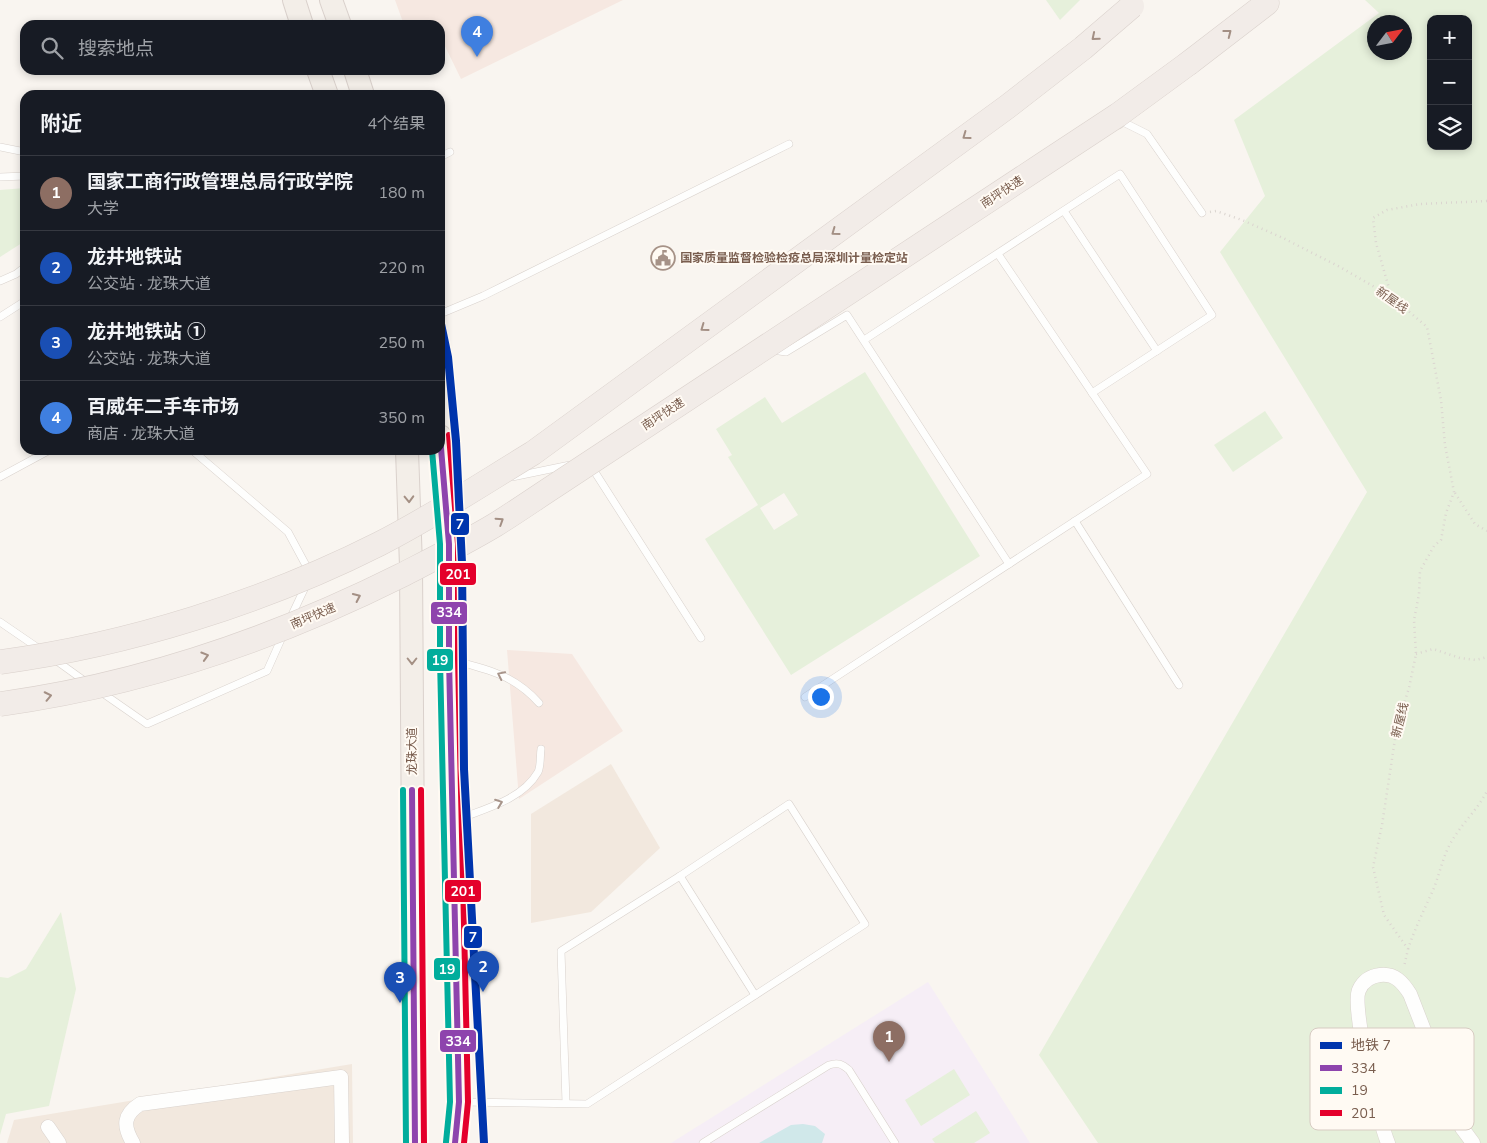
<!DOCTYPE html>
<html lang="zh">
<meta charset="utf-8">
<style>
body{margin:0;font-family:"Nunito Sans","Noto Sans SC",sans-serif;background:#242831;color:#f1f3f6}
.controls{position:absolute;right:15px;top:15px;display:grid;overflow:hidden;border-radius:10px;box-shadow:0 2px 8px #0003}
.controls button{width:45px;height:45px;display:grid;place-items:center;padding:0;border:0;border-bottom:1px solid #363941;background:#171b24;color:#f1f3f6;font:25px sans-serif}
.compass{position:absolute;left:1367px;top:15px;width:45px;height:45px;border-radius:50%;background:#171b24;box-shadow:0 2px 8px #0003;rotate:58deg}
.you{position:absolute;left:820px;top:696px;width:18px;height:18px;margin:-12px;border:4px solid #fff;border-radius:50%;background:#1a73e8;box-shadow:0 0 0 8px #1a73e833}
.badge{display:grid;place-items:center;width:32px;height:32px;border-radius:50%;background:#a69287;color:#fff;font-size:16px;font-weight:700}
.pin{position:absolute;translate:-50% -41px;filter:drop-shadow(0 1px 2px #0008)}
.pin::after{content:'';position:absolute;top:26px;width:18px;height:15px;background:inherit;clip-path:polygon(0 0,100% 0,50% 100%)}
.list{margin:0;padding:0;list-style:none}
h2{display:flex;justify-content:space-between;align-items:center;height:65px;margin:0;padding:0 20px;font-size:21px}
h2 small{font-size:16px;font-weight:400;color:#9ea1a6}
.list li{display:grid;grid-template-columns:32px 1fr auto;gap:15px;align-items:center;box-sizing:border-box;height:75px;padding:0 20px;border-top:1px solid #363941}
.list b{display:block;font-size:19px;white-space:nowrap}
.list p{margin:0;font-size:16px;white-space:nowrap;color:#9ea1a6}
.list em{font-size:16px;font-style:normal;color:#9ea1a6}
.icon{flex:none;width:28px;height:28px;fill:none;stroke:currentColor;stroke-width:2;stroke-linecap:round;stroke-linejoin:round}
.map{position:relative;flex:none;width:1487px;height:1143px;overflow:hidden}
.search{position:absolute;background:#171b24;box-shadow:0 2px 8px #0003;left:20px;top:20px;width:425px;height:55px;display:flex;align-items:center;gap:12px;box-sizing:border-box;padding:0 18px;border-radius:15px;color:#9ea1a6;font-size:19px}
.panel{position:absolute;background:#171b24;box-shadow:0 2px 8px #0003;left:20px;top:90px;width:425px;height:365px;border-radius:15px}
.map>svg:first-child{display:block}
</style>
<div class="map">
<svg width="1487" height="1143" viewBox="0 0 1487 1143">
<rect width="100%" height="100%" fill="#f9f5f0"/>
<g fill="#f2e8de">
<path d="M611,764L660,848L591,912L531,923V814Z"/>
<path d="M352,1064L353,1143H7L14,1120Z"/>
</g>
<g fill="#f6e8e1">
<path d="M395,0H623L461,79L440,36V25H404Z"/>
<path d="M507,650L572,654L623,731L519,799Z"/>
</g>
<path fill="#f6eef6" d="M928,982L1030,1143H671Z"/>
<g fill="#e6f0db" fill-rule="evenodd">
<path d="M1046,0H1080L1060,20Z"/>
<path d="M1365,0H1487V1143H1098L1039,1055L1367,492L1220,252L1265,196L1234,120L1379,13ZM1431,19H1468V146H1431ZM1374,22H1404V52H1374Z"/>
<path d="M25,188V241L0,257V190Z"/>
<path d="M865,372L980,556L791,675L705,539L758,505L728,457L732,455L716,429L765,397L782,423ZM784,493L798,515L774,530L760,508Z"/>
<path d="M1265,411L1283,438L1233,472L1214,445Z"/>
<path d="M61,912L76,989L49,1106L6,1114L0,1135V977L8,978L26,969Z"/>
<path d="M954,1069L970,1095L921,1126L905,1100Z"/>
<path d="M976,1111L990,1133L974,1143H935L932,1139Z"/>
</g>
<path fill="#d0e8ea" d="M803,1124L815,1126L825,1134L822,1143H759L791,1125Z"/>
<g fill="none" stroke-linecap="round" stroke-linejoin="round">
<g stroke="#d9d2cd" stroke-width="8">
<g id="service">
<path d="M1119,125L1123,122L1147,134L1202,213"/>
<path d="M0,147L25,152"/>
<path d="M440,157L450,152"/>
<path d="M0,177L25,176"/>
<path d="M1064,211L1157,351"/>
<path d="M0,281L16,274L25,267"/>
<path d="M440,314L483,296L789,144"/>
<path d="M0,317L25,301"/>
<path d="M864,340L1120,174L1212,315L1092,393"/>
<path d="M772,350L786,352L847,315L1009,564"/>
<path d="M192,450L288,532L309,571"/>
<path d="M591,466L701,638"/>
<path d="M0,477L50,450"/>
<path d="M512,477L570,465"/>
<path d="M1075,521L1179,685"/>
<path d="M290,619L307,583"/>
<path d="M0,622L41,650"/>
<path d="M54,659L86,682"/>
<path d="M452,660C487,669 514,675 539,703"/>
<path d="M101,692L147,724L267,671L283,635"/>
<path d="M805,697L1147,474L998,254"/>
<path d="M456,820C484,809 522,800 538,772C541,766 540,755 541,749"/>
<path d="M463,1102L587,1104L865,924L789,804L680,876"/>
<path d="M566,1103L561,951L680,876L755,995"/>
<path d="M703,1143L829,1065C838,1062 842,1064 849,1070L895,1143"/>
</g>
</g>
<g stroke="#d9d2cd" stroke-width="15">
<g id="minor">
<path d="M48,1127L59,1143"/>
<path d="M133,1143C123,1126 123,1115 140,1104L341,1077L342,1143"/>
<path d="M1388,1143C1379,1122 1351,1007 1359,990C1363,981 1371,976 1380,975C1395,973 1403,983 1410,994L1462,1128L1473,1143"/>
</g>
</g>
<g stroke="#dad1cc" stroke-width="24">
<g id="primary">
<path d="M294,0L302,25"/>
<path d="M331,0L340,25"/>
<path d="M318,70L327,95"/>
<path d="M355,70L363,95"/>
<path d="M440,436L449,544V659L459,1102L455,1143"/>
<path d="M407,450L411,566L415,1143"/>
</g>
</g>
<g stroke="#dad1cc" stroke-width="25">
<path id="trunk" d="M1189,63L1267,3"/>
</g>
<g stroke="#dbd5d0" stroke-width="2.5" stroke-dasharray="1 4" stroke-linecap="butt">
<path d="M1210,212L1216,211L1242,220L1283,238L1340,267L1392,297L1427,327L1441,400L1445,445L1454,492L1446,513L1441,540L1434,546L1420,571L1419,594L1414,620L1416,654L1409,688L1397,726L1382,825L1373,867L1384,915L1408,949L1404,967"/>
<path d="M1391,295L1376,243L1373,218L1387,210L1420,204L1487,201"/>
<path d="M1455,493L1475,524L1487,531"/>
<path d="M1416,654L1433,649L1460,658L1476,660L1487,657"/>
<path d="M1408,949C1415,928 1425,908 1434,888C1439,875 1442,861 1448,848C1458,827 1477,811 1487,791"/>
<path d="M1384,1086L1416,1075L1425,1069"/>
</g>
<use href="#service" stroke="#fefefd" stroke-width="7"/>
<use href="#minor" stroke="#fefefd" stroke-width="14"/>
<use href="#primary" stroke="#f3eee8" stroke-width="22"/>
<use href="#trunk" stroke="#f2ece8" stroke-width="24"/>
<g stroke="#dad1cc" stroke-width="25" stroke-linecap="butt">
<g id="trunk-bridge">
<path d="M0,662C128,645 264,602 379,544C432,517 482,484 533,453L1007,107L1083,48L1132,6"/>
<path d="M0,704C140,685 276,638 402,575C433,559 465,543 495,525C516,512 536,498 556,485L1042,165L1118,115L1189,63"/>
</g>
</g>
<use href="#trunk-bridge" stroke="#f2ece8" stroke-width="24"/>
<g stroke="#fffaf3" stroke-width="10">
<g id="bus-1">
<path d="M440,436L449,544V659L459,1102L455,1143"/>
<path d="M412,790L415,1143"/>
</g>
</g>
<g stroke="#fffaf3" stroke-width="10">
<g id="bus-2">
<path d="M432,450L440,544V659L450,1102L446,1142"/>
<path d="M403,790L406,1143"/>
</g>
</g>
<g stroke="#fffaf3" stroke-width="10">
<g id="bus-3">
<path d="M449,435L458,544V659L468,1102L464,1143"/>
<path d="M421,790L424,1143"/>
</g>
</g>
<use href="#bus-1" stroke="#8e44ad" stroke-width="6"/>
<use href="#bus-2" stroke="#01ad9c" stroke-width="6"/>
<use href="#bus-3" stroke="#e4002b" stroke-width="6"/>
<g stroke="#fffaf3" stroke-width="11">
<path id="metro-1" d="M440,319L448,357L456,441L462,563L464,769L484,1143"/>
</g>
<use href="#metro-1" stroke="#0035ad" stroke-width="8"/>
</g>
<defs><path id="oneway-chevron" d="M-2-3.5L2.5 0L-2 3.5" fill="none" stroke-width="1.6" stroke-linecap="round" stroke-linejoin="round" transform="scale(1.25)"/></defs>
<g stroke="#a38f84">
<use href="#oneway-chevron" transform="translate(1228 33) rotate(-38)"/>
<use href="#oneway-chevron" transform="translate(1095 37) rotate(140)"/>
<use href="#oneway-chevron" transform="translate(966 136) rotate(144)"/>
<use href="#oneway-chevron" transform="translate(835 232) rotate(144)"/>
<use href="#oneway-chevron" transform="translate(704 328) rotate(144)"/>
<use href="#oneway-chevron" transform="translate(500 521) rotate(-33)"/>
<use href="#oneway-chevron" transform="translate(357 597) rotate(-25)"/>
<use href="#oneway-chevron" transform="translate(205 656) rotate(-17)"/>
<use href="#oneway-chevron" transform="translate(48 696) rotate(-12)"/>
</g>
<g stroke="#a49084">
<use href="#oneway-chevron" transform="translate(409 499) rotate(88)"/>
<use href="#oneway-chevron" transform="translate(412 661) rotate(90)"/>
</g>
<g stroke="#a8958b">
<use href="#oneway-chevron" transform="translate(501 675) rotate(-154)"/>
<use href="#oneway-chevron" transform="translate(499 803) rotate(-21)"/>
</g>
<defs>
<g id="civic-ring" transform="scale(1.25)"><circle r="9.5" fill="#fffaf3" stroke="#a69287" stroke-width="1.5"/><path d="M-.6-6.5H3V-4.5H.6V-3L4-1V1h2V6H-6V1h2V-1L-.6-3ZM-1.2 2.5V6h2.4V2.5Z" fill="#a69287"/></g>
</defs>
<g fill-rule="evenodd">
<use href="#civic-ring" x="663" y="258"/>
</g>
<g text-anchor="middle" stroke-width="4" stroke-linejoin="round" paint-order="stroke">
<g font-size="12" fill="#795d4e" stroke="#fffaf3">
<text transform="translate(1002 192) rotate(-33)" y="4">南坪快速</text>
<text transform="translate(1392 300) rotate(35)" y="4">新屋线</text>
<text transform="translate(663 414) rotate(-33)" y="4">南坪快速</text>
<text transform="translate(313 616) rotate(-23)" y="4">南坪快速</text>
<text transform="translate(1400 720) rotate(-76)" y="4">新屋线</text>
<text transform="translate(412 751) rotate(-90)" y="4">龙珠大道</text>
</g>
<g font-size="12" font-weight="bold" fill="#795d4e" stroke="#fffaf3" text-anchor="start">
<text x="680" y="262">国家质量监督检验检疫总局深圳计量检定站</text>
</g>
</g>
<rect x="1310" y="1028" width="164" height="102" rx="8" fill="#fffaf3" stroke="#d7cbc2" stroke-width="1"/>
<rect x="1320" y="1042" width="22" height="7" fill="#0035ad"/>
<rect x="1320" y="1065" width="22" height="6" fill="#8e44ad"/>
<rect x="1320" y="1087" width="22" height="7" fill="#01ad9c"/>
<rect x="1320" y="1110" width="22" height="6" fill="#e4002b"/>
<g font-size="14" fill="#795d4e">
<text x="1351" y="1050">地铁 7</text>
<text x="1351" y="1073">334</text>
<text x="1351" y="1095">19</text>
<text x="1351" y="1118">201</text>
</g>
<g stroke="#fffaf3" stroke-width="2">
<rect x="450" y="512" width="20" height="24" rx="5" fill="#0035ad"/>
<rect x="439" y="562" width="38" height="24" rx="5" fill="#e4002b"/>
<rect x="430" y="601" width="38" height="24" rx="5" fill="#8e44ad"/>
<rect x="426" y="648" width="28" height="24" rx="5" fill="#01ad9c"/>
<rect x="444" y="879" width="38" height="24" rx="5" fill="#e4002b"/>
<rect x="463" y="925" width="20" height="24" rx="5" fill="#0035ad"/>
<rect x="433" y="957" width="28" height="24" rx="5" fill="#01ad9c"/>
<rect x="439" y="1029" width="38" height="24" rx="5" fill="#8e44ad"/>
</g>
<g font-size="14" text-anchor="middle" font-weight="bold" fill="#fff">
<text x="460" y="529">7</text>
<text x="458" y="579">201</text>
<text x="449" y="617">334</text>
<text x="440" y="665">19</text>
<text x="463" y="896">201</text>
<text x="473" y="942">7</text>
<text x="447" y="974">19</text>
<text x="458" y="1046">334</text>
</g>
</svg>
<div class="controls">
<button>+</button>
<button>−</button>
<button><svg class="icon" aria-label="layers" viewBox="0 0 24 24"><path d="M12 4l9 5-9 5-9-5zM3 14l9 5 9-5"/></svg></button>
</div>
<svg class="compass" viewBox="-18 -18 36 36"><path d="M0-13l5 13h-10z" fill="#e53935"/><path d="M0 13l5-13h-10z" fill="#9ea1a6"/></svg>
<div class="you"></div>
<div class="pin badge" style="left:889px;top:1062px;background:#8d6e63">1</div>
<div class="pin badge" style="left:483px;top:992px;background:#1a4fb4">2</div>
<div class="pin badge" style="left:400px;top:1003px;background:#1a4fb4">3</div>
<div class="pin badge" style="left:477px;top:57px;background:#3f7fe0">4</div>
<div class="search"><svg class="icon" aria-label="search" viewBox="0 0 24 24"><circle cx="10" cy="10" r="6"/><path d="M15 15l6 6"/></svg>搜索地点</div>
<section class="panel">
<h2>附近<small>4个结果</small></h2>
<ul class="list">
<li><span class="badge" style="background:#8d6e63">1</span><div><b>国家工商行政管理总局行政学院</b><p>大学</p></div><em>180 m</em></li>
<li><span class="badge" style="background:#1a4fb4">2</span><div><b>龙井地铁站</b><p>公交站 · 龙珠大道</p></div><em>220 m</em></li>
<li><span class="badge" style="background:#1a4fb4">3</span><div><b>龙井地铁站 ①</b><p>公交站 · 龙珠大道</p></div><em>250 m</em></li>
<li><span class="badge" style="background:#3f7fe0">4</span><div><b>百威年二手车市场</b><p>商店 · 龙珠大道</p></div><em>350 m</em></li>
</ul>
</section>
</div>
